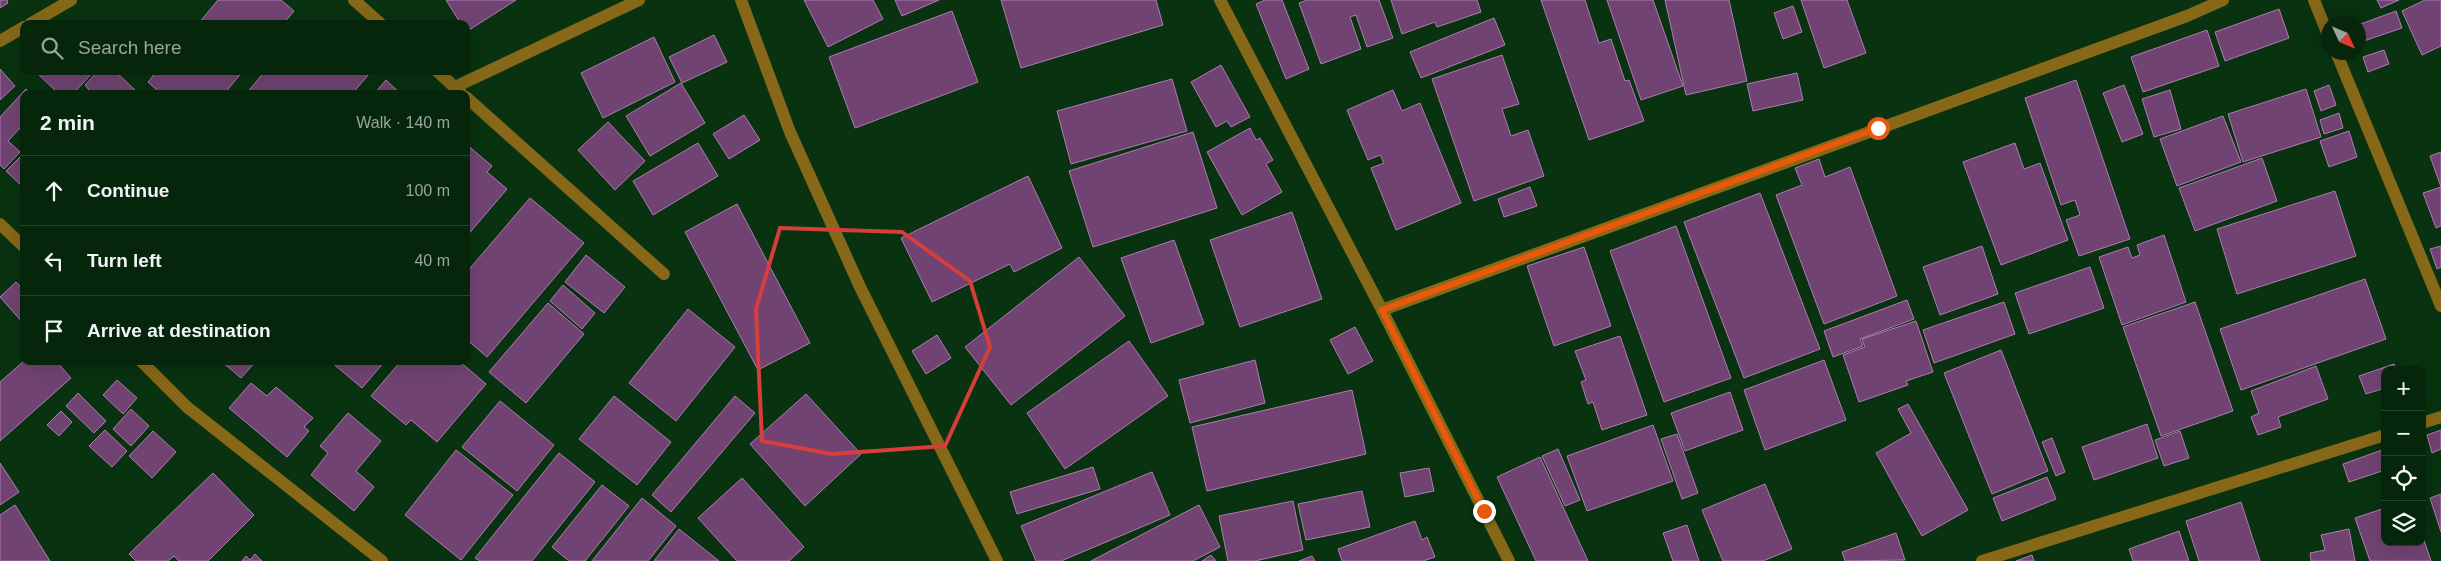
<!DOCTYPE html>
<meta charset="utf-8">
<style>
body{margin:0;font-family:Helvetica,sans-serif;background:#0f2e15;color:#f1f3f6}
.controls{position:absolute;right:15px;bottom:15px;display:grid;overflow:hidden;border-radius:10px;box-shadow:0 5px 20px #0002}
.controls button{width:45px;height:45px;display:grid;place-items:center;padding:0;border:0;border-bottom:1px solid #27432d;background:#06260c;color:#f1f3f6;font:25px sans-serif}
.compass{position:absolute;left:2321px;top:15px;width:45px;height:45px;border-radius:50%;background:#06260c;box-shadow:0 5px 20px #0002;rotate:134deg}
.stop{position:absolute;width:15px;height:15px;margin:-11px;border:4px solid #ea580c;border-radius:50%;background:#fff}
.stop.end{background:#ea580c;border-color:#fff;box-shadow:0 1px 5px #0008}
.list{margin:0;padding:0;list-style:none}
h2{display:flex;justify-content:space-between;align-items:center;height:65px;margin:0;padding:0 20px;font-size:21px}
h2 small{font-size:16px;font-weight:400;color:#98a59d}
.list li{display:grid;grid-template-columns:32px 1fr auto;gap:15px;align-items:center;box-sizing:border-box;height:70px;padding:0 20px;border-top:1px solid #27432d}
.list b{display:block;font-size:19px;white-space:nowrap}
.list em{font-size:16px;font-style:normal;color:#98a59d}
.icon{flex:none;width:28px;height:28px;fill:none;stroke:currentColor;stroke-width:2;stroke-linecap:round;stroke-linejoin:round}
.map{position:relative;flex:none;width:2441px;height:561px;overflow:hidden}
.search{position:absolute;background:#06260c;box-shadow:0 5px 20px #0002;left:20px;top:20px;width:450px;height:55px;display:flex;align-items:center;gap:12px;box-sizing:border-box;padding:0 18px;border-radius:10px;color:#98a59d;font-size:19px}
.panel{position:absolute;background:#06260c;box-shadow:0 5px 20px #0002;left:20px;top:90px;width:450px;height:275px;border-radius:10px}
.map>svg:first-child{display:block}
</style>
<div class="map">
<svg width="2441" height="561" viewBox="0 0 2441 561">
<rect width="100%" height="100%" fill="#083210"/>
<g fill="#714372" stroke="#af7caf">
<path d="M0,0H7L8,3L0,8Z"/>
<path d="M218,0H281L294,11L283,24H198Z"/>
<path d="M446,0H516L466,32V24H461Z"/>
<path d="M804,0H873L883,19L828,47Z"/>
<path d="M895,0H939L902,16Z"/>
<path d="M1001,0H1156L1163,25L1021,68Z"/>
<path d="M1265,0H1282L1309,69L1286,79L1256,4Z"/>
<path d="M1307,0H1379L1393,38L1367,47L1356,15L1350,17L1361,49L1321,64L1299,3Z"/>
<path d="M1391,0H1477L1481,12L1437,27L1435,22L1402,34Z"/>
<path d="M1541,0H1585L1599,43L1611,39L1625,81L1629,80L1644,121L1589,140Z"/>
<path d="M1607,0H1653L1683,86L1641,100Z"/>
<path d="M1665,0H1729L1747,81L1686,95Z"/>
<path d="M1801,0H1847L1866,53L1824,68Z"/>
<path d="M2377,0H2399L2381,8Z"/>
<path d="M2425,0H2441V46L2422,55L2402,11Z"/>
<path d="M1793,6L1802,32L1783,39L1774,13Z"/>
<path d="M2279,9L2289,38L2225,61L2215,32Z"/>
<path d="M952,11L978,82L855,128L829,57Z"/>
<path d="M2396,11L2402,28L2358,43V25Z"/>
<path d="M1494,18L1505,45L1421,78L1410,52Z"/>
<path d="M2207,30L2219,66L2143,92L2131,57Z"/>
<path d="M714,35L727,62L682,83L669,57Z"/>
<path d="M654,37L675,82L603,118L581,73Z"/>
<path d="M2384,50L2389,64L2368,72L2363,57Z"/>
<path d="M1502,55L1519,104L1502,109L1511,136L1528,130L1544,176L1474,201L1432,79Z"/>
<path d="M1221,65L1250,117L1231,127L1227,121L1216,127L1191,82Z"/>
<path d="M0,69L15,86L0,100Z"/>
<path d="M43,71H94L73,94H59L39,75Z"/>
<path d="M98,71H115L135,90L131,94H92L85,85Z"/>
<path d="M157,71H243L224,94H161L148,82Z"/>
<path d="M265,71H366L369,74L352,94H246Z"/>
<path d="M1797,73L1803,100L1753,111L1747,84Z"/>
<path d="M1172,79L1187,131L1071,164L1057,111Z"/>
<path d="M386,80L401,94H374Z"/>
<path d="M2076,80L2130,239L2079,256L2066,220L2080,215L2075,200L2061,205L2025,98Z"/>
<path d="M681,83L705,123L650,156L626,116Z"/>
<path d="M2124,85L2143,134L2122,142L2103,93Z"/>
<path d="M2329,85L2336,105L2321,111L2314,91Z"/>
<path d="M26,89L31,94H24V132L20,128L8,141L20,152L4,169L0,165V117Z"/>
<path d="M2306,89L2321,137L2243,162L2228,114Z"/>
<path d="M1393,90L1402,111L1420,103L1461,203L1396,230L1371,168L1384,163L1380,155L1368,160L1347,110Z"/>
<path d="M2170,90L2181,129L2154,137L2142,99Z"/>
<path d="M2339,113L2343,128L2324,134L2320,120Z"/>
<path d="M744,115L760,140L729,159L713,134Z"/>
<path d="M2223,116L2241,162L2177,186L2160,139Z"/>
<path d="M608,122L645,161L615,190L578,150Z"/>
<path d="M1250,128L1256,140L1260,138L1273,160L1266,164L1282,192L1242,215L1207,152Z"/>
<path d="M2349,131L2357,157L2329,167L2320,141Z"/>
<path d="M1193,132L1217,208L1093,247L1069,171Z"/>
<path d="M698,143L718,176L653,215L633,181Z"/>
<path d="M2015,143L2024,169L2040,163L2068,240L2001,265L1963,162Z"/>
<path d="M466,144L492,166L487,172L507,189L466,237Z"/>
<path d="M2441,152V226L2436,228L2423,193L2441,187L2430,156Z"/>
<path d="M22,155L24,156V188L6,171Z"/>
<path d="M2262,158L2277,201L2195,231L2179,188Z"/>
<path d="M1819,159L1825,177L1850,167L1897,296L1824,324L1776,195L1802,185L1795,168Z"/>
<path d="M1028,176L1062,248L1014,272L1010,264L932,302L901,238Z"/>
<path d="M1530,187L1537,206L1504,217L1498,199Z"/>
<path d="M2335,191L2356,256L2237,294L2217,229Z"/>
<path d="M1760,193L1820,349L1744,378L1684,222Z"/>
<path d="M530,198L584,243L487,357L466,339V273Z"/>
<path d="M737,204L810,343L758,370L685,232Z"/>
<path d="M1292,212L1322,299L1240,327L1210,240Z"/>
<path d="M1676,226L1731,378L1664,402L1610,251Z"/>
<path d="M2164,235L2186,302L2122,325L2099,257L2128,247L2132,258L2140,255L2137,245Z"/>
<path d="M1174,240L1204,324L1151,343L1121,258Z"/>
<path d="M1982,246L1998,294L1940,315L1923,267Z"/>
<path d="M2441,246V267L2437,269L2430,249Z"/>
<path d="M1584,247L1611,326L1554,346L1527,266Z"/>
<path d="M586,255L625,287L604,313L565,282Z"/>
<path d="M1079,257L1125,316L1011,405L965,347Z"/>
<path d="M2090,267L2104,308L2029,334L2015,293Z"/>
<path d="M2365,279L2386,339L2241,390L2220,329Z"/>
<path d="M16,282L24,290V324L0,297Z"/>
<path d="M563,285L595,313L582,329L550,301Z"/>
<path d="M1907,300L1914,319L1860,339L1863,346L1833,357L1824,331Z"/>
<path d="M2004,302L2015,334L1934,363L1923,330Z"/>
<path d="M2195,302L2233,411L2161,436L2123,327Z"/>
<path d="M548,303L584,334L526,403L489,372Z"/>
<path d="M688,309L735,347L676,421L629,383Z"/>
<path d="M1916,321L1933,372L1906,381L1908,385L1859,402L1843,355L1865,347L1862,339Z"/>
<path d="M1355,327L1373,361L1348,374L1330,340Z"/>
<path d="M937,335L951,358L926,374L912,351Z"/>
<path d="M1620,336L1647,415L1602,430L1593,402L1588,404L1581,382L1586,380L1575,351Z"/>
<path d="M1129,341L1168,396L1065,469L1027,413Z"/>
<path d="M2001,350L2048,471L1992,494L1944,373Z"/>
<path d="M1255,360L1265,403L1190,423L1179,380Z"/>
<path d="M1824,360L1846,420L1765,450L1744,390Z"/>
<path d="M24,361H56L71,378L0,441V382Z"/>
<path d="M221,361H256L241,378Z"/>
<path d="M330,361H385L362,388Z"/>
<path d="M401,361H459L486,384L437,442L411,420L406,425L371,396Z"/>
<path d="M2394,364L2396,370H2385V388L2366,394L2359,376Z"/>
<path d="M2316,366L2328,399L2278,417L2281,427L2258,435L2251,417L2259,413L2251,391Z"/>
<path d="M117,380L137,398L123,414L103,395Z"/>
<path d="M251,383L267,396L276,387L313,418L304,427L309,431L287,457L229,408Z"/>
<path d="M1352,390L1366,454L1207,491L1192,427Z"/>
<path d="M1730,392L1743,430L1685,451L1671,413Z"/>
<path d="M78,393L106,421L94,433L66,406Z"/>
<path d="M806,394L861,454L805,506L750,444Z"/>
<path d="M614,396L671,442L637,485L579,439Z"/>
<path d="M735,396L755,413L671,512L652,495Z"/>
<path d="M500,401L554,445L517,491L462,447Z"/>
<path d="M1908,404L1968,510L1922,536L1876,453L1911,433L1898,409Z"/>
<path d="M131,409L149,426L131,446L113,429Z"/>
<path d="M61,411L72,422L59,436L47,425Z"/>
<path d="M348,413L381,441L356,471L374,487L354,511L311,475L328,453L320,446Z"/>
<path d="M2147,424L2158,458L2094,480L2082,447Z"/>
<path d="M1653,425L1673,481L1587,511L1567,456Z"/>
<path d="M105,430L127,451L112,467L89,446Z"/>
<path d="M2441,430V449L2432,453L2427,435Z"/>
<path d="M153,431L176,452L152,478L129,456Z"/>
<path d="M2180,431L2189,458L2164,466L2155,440Z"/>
<path d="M1677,434L1698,493L1682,499L1661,439Z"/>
<path d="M2052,438L2065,472L2056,476L2042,442Z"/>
<path d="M1558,449L1580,500L1565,506L1542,456Z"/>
<path d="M456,450L513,495L461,560L405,515Z"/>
<path d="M2382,450L2385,459V470L2349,482L2343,464Z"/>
<path d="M559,453L595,482L532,561H480L475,558Z"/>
<path d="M1540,457L1588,561H1536L1497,477Z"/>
<path d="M0,463L19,492L0,505Z"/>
<path d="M1093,467L1100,489L1017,514L1010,492Z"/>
<path d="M1429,468L1434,491L1405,497L1400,473Z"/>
<path d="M1152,472L1170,515L1061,561H1036L1021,526Z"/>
<path d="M213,473L254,515L208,561H179L174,556L168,561H136L129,554Z"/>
<path d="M2047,477L2056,499L2002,521L1993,498Z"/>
<path d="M742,478L804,547L789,561H737L698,518Z"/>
<path d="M1765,484L1792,549L1763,561H1723L1702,510Z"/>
<path d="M602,485L629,506L585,561H569L552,547Z"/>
<path d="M1362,491L1370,527L1306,540L1298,504Z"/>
<path d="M2441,494V532L2430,498Z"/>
<path d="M642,498L676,526L648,561H592Z"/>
<path d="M1293,501L1303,550L1255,561H1228L1219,516Z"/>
<path d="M2241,502L2260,561H2199L2186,521Z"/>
<path d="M15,505L50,561H0V515Z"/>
<path d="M1199,505L1220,547L1193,561H1091Z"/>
<path d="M2385,508V542H2422V534L2431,561H2370L2355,518Z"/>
<path d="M1415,521L1422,540L1427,537L1435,557L1423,561H1342L1338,549Z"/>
<path d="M1687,525L1699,561H1673L1663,533Z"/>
<path d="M679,529L719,561H654Z"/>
<path d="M2349,529L2355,561H2311L2310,553L2325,550L2321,535Z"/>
<path d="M2179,531L2189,561H2133L2129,549Z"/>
<path d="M1896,533L1905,560L1845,561L1842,552Z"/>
<path d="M255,554L262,561H242L246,556L250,560Z"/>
<path d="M1211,555L1216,561H1202Z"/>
<path d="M2032,555L2034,561H2016Z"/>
<path d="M1312,556L1315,561H1299Z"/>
</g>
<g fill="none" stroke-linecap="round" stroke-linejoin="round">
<g stroke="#866818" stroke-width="12">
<path d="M354,0L381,24"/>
<path d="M741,0L790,132L860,287L997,561"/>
<path d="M1220,0L1382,310L1509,561"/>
<path d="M2314,0L2328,35"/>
<path d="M30,24L71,0"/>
<path d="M0,41L24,27"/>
<path d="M2336,52L2441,306"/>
<path d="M437,71L461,93"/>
<path d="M455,87L639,0"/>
<path d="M466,97L664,274"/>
<path d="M0,224L24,247"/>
<path d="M1382,310L2187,16L2223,0"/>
<path d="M141,361L187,407L382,561"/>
<path d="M2422,423L2441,417"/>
<path d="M1982,561L2385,435"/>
</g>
</g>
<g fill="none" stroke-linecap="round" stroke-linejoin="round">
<path stroke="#ea580c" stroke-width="6" d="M1484,511L1382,310L1878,128"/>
</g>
<path fill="none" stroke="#d73d3a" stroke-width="4" stroke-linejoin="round" d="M780,228L902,232L970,281L990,347L945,446L832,454L762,441L756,309Z"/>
</svg>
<div class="controls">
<button>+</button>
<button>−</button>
<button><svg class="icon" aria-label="locate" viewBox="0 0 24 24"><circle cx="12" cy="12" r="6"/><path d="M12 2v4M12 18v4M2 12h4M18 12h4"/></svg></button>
<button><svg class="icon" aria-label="layers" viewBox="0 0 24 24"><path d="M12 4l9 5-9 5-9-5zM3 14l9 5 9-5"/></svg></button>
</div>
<svg class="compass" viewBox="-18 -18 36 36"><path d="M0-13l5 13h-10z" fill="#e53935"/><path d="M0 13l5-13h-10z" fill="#98a59d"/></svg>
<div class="stop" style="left:1878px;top:128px"></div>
<div class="stop end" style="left:1484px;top:511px"></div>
<div class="search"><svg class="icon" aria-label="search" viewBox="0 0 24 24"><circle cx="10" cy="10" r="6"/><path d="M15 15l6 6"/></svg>Search here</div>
<section class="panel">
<h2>2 min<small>Walk · 140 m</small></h2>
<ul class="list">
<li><svg class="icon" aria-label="ahead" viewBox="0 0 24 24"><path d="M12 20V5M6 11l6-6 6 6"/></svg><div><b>Continue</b></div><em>100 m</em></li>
<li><svg class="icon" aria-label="left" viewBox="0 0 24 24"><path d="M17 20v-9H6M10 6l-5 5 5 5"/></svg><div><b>Turn left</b></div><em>40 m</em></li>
<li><svg class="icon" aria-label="arrive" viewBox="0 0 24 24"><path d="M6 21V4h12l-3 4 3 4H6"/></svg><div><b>Arrive at destination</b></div></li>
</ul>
</section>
</div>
